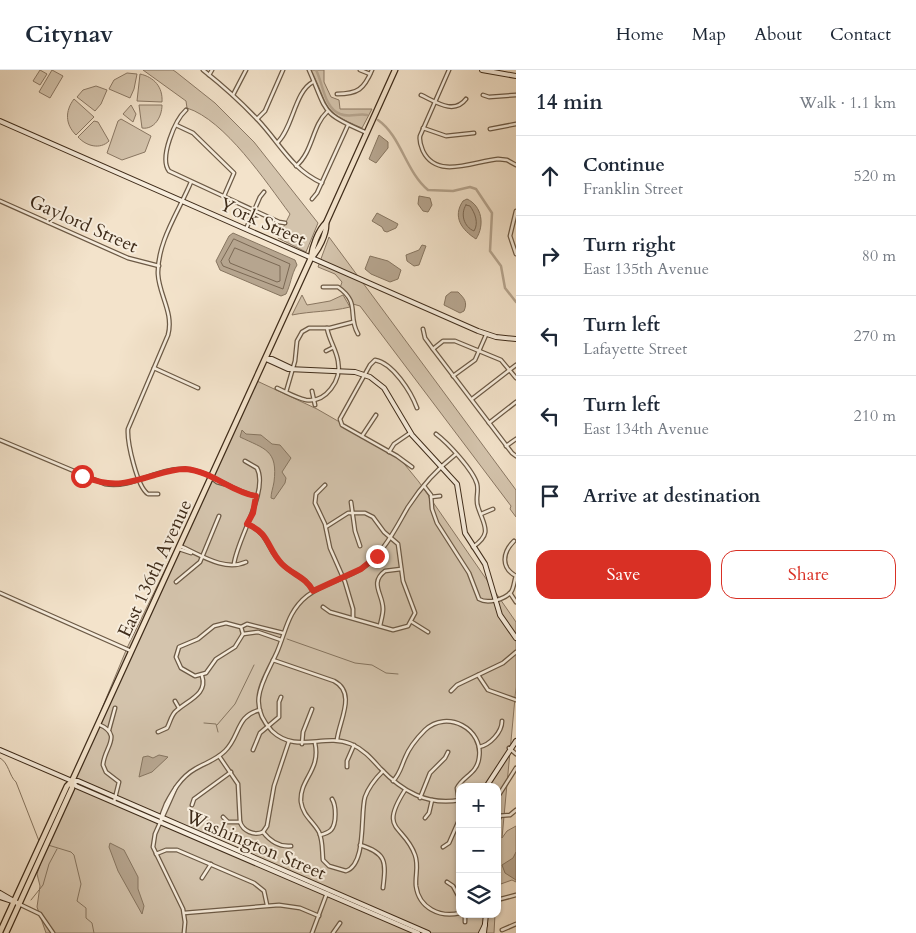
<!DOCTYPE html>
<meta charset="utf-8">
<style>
body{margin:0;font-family:Cardo,serif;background:#f2f2f3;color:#1f2937}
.controls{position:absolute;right:15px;bottom:15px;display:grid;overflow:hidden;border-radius:10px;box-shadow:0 1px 4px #0004}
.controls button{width:45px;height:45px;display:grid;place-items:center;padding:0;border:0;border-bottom:1px solid #e0e1e3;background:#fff;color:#1f2937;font:25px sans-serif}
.stop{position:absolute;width:15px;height:15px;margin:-11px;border:4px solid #d93025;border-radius:50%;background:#fff}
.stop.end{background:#d93025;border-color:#fff;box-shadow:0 1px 5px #0008}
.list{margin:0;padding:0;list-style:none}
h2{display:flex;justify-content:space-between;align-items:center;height:65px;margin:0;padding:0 20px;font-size:21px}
h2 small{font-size:16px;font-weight:400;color:#747a83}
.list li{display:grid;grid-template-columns:32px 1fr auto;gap:15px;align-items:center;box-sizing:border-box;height:80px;padding:0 20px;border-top:1px solid #e0e1e3}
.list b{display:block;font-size:19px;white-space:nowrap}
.list p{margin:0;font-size:16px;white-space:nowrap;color:#747a83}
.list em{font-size:16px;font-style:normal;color:#747a83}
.actions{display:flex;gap:10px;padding:15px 20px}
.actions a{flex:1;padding:11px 0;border:1px solid #d93025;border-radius:15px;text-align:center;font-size:18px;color:#d93025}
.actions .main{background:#d93025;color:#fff}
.icon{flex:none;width:28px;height:28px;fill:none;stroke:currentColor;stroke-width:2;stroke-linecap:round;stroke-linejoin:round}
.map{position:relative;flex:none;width:516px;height:863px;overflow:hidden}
header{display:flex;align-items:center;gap:30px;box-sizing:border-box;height:70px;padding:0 25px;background:#fff;border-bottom:1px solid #e0e1e3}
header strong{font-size:24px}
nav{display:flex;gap:28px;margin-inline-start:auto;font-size:18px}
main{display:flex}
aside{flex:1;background:#fff}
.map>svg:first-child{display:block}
</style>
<header>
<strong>Citynav</strong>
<nav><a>Home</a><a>Map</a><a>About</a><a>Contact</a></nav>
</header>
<main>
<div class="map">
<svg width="516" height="863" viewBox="0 0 516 863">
<rect width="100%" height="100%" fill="#f3e3cb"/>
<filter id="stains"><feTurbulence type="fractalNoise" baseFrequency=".004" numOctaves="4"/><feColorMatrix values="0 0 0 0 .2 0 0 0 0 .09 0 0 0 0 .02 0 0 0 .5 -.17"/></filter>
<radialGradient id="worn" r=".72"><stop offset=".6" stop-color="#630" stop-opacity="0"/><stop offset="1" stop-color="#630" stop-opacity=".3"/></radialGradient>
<g fill="#d4c4ad" stroke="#8a7864">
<path d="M40,0L47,4L40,15L33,11Z"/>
<path d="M52,0L63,6L50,28L39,22Z"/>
<path d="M143,0H173L176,2L215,33L254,72L318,153L306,182L278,168L290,144C266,112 225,50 187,38L186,31Z"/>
<path d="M311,0H324V12L331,27L339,30L340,39H372L362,58C319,40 330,37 311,0Z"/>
<path d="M127,3L137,4L134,19L130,28L109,19L114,10Z"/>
<path d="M140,4C154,7 163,17 162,32L137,31Z"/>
<path d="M96,16L107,20L101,34L95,41L77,27L83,20Z"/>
<path d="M74,29L94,47L76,65C65,54 65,41 74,29Z"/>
<path d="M131,35L136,44L133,52L123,44Z"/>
<path d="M139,35H162C162,47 154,60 142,58Z"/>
<path d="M121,49L151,66L145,82L122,90L107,83L118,51Z"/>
<path d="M94,51L98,52L109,71C100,80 86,76 78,67Z"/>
<path d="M329,167L516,420V447L510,439L511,436L360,236L353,234L340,218L342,212L335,204L318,197Z"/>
<path d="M302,225L307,235L330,231L343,225L350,237C330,242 311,241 292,245Z"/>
<path d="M257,311L317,339L397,385L419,412L516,552V617L502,768L507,761L516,756V812L512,810L498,815L497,822V717H460V844H495L494,863H46L37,837L40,816L37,804L51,761L127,578Z"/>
</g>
<g fill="#b6a58f" stroke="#867560">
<path d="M379,65L388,72V78L376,93L369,89Z"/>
<path d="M419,126L430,128L432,135L428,142L423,141L418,134Z"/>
<path d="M467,129C482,136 485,155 476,169C462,160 452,147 463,131Z"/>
<path d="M377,143L398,154L396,158L387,162L384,161L382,157L372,151Z"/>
<path d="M233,163L295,190L297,195C291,205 291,214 286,224L281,226L220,200L216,191L229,166Z"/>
<path d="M422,175L426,176L419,195L414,196L407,191L406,185L419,180Z"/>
<path d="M370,186L388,191L401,200L398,209L390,212L371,204L365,199Z"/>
<path d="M451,222H458C464,228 468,232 464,241L460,243L444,235L446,226Z"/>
<path d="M242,360L246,364L261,365L272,374L280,375L291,388L282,402L286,408L285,413L274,429L271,428C271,423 273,418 274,412C278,380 265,379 240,367Z"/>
<path d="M159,685L168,687L152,702L139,707L143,687L148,686L153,688Z"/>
<path d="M110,773L124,780L138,807V819L144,836L142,844L118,801L109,777Z"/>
<path d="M516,782V810L505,803L502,795L513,788Z"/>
</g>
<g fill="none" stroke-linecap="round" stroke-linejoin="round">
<g stroke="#7a6854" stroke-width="1">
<path d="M466,135L470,136C475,143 479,153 474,161C464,157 460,144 466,135Z"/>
<path d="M234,169L290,194L283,219L223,196L221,192Z"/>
<path d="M235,178L280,196V211L277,212L230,193L229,190Z"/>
</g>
<g stroke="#867560" stroke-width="1">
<path d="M287,569L355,593L372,595L386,603L398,604"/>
<path d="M204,653L216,654L218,662"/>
<path d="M217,655L235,634L254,595"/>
<path d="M0,688C9,693 9,706 16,712L39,771"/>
<path d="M48,775L71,782L74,785L81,814L77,831L86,838V848L92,853L94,863"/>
<path d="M31,830L43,815L49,794L57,779"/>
</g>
<g stroke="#b6a58f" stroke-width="2.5">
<path d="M316,0C323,13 324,38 340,44C350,48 358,43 367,45"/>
<path d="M378,50C401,66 406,102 428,120L453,121L470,117L476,119L492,143L490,181L501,196L505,218L516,232"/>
</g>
<g stroke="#6c5a46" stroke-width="5">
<g id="street">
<path d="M203,0C222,15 240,31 257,49C280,73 291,99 322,113"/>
<path d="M309,0C328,43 320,43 367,63"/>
<path d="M360,0L370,4"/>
<path d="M449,0L420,66C419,72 421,76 423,81C437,110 474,91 498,89L507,90L516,95"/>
<path d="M209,5L212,0"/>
<path d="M337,24C358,24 364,19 372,0"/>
<path d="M233,25L246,0"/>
<path d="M421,25C436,32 454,45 466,29"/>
<path d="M483,25L489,27L516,25"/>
<path d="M186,40C175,50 159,88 169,101L279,152L285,153"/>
<path d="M257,49L265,41L283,0"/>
<path d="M176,55L193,63L234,103L224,126"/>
<path d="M423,58L446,66L474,63"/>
<path d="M490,59L516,54"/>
<path d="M278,72C293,57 295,21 313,12"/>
<path d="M296,96C313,82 312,56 327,42"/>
<path d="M312,129L317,123L348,55"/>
<path d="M0,131L128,188L159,196"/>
<path d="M516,141L510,166L516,184"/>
<path d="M246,159L260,127L264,122"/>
<path d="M323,217H338C361,233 347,245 358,264"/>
<path d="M423,259L425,268L433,279L512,383L516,386"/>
<path d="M433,279L443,271H455L501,290L516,308"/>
<path d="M326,281L332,278"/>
<path d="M154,298L198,318"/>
<path d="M453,306L475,290L486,265"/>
<path d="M277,318C286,322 296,328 306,330C326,333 342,310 338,291C336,279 329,270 327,258"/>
<path d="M312,321L315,335"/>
<path d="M286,322L295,291L297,271L302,262L309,258H330L353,252"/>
<path d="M472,329L516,295"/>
<path d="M489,353L516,332"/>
<path d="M436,364C448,373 473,400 477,414C479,422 475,429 478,437C484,456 493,463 473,477"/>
<path d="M362,366L376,345"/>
<path d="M0,370L105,414C132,419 157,398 184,399C211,400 231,422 256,426"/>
<path d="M506,376L516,369"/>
<path d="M389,382L394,374L410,363"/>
<path d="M456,384C437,399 421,417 408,437C398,454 389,473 375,487C357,508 327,510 307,526C288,541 286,561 277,582C265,609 245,633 272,661C296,684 324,663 351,674C363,679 371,688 380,698C402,721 427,736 460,730"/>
<path d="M412,397L397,386L342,355L340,349L370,295L375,290C393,293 411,322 417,338"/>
<path d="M212,408L217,412L224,414"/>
<path d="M325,415L316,424L315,433L325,454L330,478L345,512L353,539V548"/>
<path d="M424,416L431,425L432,439L437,453L469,503L479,529C487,534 504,530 511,522C514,518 514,511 516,506"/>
<path d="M158,424H148C137,417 127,372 128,359L168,265C174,243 159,225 158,204C157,172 179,141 191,112"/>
<path d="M431,427L440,426"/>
<path d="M351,432L355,461L360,476"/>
<path d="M481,444L493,439"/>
<path d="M247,454C270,464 266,479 282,494C293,505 306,507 313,521"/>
<path d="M514,471C502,483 501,498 516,506"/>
<path d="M180,476C199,484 224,502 246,492"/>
<path d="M179,479L191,483"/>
<path d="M234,494C237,469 269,421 257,398L245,391"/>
<path d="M176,512L200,492L219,446"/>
<path d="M0,523L131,581"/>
<path d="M510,523L516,532"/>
<path d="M323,537L330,542L393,560L408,556L415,543L403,511L398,474L384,462L373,447L365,443H348L326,457"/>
<path d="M412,552L428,562"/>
<path d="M226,553L241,557L243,564L235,577L216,589L206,603L195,606L181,598L176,587L179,577L198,569L214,556Z"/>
<path d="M380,556C381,550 383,545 383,539C383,524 369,513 385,501L401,499"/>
<path d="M241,557L247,554L283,563"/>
<path d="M243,564L258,562L281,570"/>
<path d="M273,590L334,611C357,623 339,651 337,670"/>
<path d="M478,605L488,620L516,630"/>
<path d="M451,621L457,615L503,593L516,582"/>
<path d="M175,631L179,638"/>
<path d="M98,654C124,665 104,677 103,695L106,702L119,712L114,732"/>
<path d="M109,660L115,638"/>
<path d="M158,662L167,658C170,653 171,645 176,641C188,630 208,624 202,606"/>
<path d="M315,673C321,701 299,709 301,732C303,746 313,751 319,762C323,771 322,780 323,790L329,796L346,801C367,794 360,744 365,727C369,716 375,709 383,701"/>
<path d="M302,674L303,662L312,639"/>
<path d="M479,677C490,675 502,662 502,651"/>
<path d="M509,678L516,684"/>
<path d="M253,680L260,663L279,647V632L281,627"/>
<path d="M219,686L238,714L240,752"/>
<path d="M347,697V691L354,675"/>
<path d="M393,711C400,704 401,697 405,688C409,678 418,667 425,660C447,639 484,659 479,688C477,704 463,706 457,718L460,740"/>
<path d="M176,717L155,764L153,777L183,839L185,852L184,863"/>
<path d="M405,720C378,762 404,754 415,785C419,796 415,805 416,816C419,838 440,848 460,843"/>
<path d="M420,728L430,703L445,688L448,682"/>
<path d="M497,728L516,698"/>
<path d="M192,735L194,729L231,702"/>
<path d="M497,746L510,745L516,740"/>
<path d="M223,747L228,752H240"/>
<path d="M425,748L429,743L432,730"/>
<path d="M161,752C160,746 164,740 166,734C173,721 181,707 195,699C205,693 216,690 225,681C240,667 236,645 260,640"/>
<path d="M240,752C243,761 254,766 263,762"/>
<path d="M497,753L500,746"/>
<path d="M263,762L267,756L274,716L289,671"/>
<path d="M263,762C270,771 280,777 291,776"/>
<path d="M320,765C324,764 328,763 331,760C337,753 336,735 332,729"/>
<path d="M360,775C387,783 386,792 383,818"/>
<path d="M443,777L449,773L460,748"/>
<path d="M156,784L166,780H177L254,813L264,821L267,835"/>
<path d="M202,808L211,794"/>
<path d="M447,812L453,816L460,829"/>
<path d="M497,830L516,825"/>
<path d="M19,834L40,844L53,863"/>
<path d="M184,843L279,835L300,838L319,846"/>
<path d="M465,852V844"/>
<path d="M502,860L516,854"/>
<path d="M312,863L327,823"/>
<path d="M333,863L340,853"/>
</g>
</g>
<g stroke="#3f2c1a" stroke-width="6">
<g id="secondary">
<path d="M482,0L516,6"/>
<path d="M0,51L478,261L496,267L516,269"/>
<path d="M266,289L288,299L355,302L370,307L384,318L412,365L457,414L465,463L485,494L500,545L516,568"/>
<path d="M266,289H272L291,298"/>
<path d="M0,680L72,711H78L428,863"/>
<path d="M72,711L76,716L418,863"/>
<path d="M486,717L516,671"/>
<path d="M0,823L19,834"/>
<path d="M0,827L15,832"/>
<path d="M481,863L485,855"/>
<path d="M484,863L486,844"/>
</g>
</g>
<g stroke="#3f2c1a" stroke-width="7">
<g id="primary">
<path d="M311,188C312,178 318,160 326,153L395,0"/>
<path d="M0,862L67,716L72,711"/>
<path d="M6,863L72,718V711L311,188C318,181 327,164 326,153"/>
</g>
</g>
<use href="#street" stroke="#f7eddd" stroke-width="2.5"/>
<use href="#secondary" stroke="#f7eddd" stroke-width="4"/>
<use href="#primary" stroke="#f3e3cb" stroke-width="4.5"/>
</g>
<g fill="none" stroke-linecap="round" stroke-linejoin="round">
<path stroke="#d93025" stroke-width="6" d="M82,406C112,418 125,414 155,405C165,402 175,399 185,399C212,401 231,422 256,426L253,443L247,454C270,463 267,479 282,494C293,505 306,507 313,521L361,499L377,486"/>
</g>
<g text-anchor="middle" stroke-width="4" stroke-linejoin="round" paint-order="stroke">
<g font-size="19" fill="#3f2c1a" stroke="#f7eddd">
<text transform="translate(263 151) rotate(24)" y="7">York Street</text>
<text transform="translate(84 153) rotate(24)" y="7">Gaylord Street</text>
<text transform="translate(154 498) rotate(-65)" y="7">East 136th Avenue</text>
<text transform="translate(256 774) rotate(23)" y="7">Washington Street</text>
</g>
</g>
<rect width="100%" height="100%" filter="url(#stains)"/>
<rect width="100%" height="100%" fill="url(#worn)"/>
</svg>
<div class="controls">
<button>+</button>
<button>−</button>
<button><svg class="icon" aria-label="layers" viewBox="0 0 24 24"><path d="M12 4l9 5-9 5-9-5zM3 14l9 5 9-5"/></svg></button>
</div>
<div class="stop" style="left:82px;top:406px"></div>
<div class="stop end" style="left:377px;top:486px"></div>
</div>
<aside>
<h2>14 min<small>Walk · 1.1 km</small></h2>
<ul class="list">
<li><svg class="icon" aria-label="ahead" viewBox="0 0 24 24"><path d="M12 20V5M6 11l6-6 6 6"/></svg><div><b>Continue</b><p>Franklin Street</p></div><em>520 m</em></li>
<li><svg class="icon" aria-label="right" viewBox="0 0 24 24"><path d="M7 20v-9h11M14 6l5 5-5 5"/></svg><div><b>Turn right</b><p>East 135th Avenue</p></div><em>80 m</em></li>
<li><svg class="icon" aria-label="left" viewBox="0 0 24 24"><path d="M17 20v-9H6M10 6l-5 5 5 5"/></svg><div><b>Turn left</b><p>Lafayette Street</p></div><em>270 m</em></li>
<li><svg class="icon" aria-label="left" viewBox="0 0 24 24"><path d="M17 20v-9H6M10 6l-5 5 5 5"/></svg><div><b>Turn left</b><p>East 134th Avenue</p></div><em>210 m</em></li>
<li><svg class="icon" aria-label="arrive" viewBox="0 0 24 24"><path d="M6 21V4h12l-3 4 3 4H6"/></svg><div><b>Arrive at destination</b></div></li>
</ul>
<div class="actions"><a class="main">Save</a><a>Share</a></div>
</aside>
</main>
